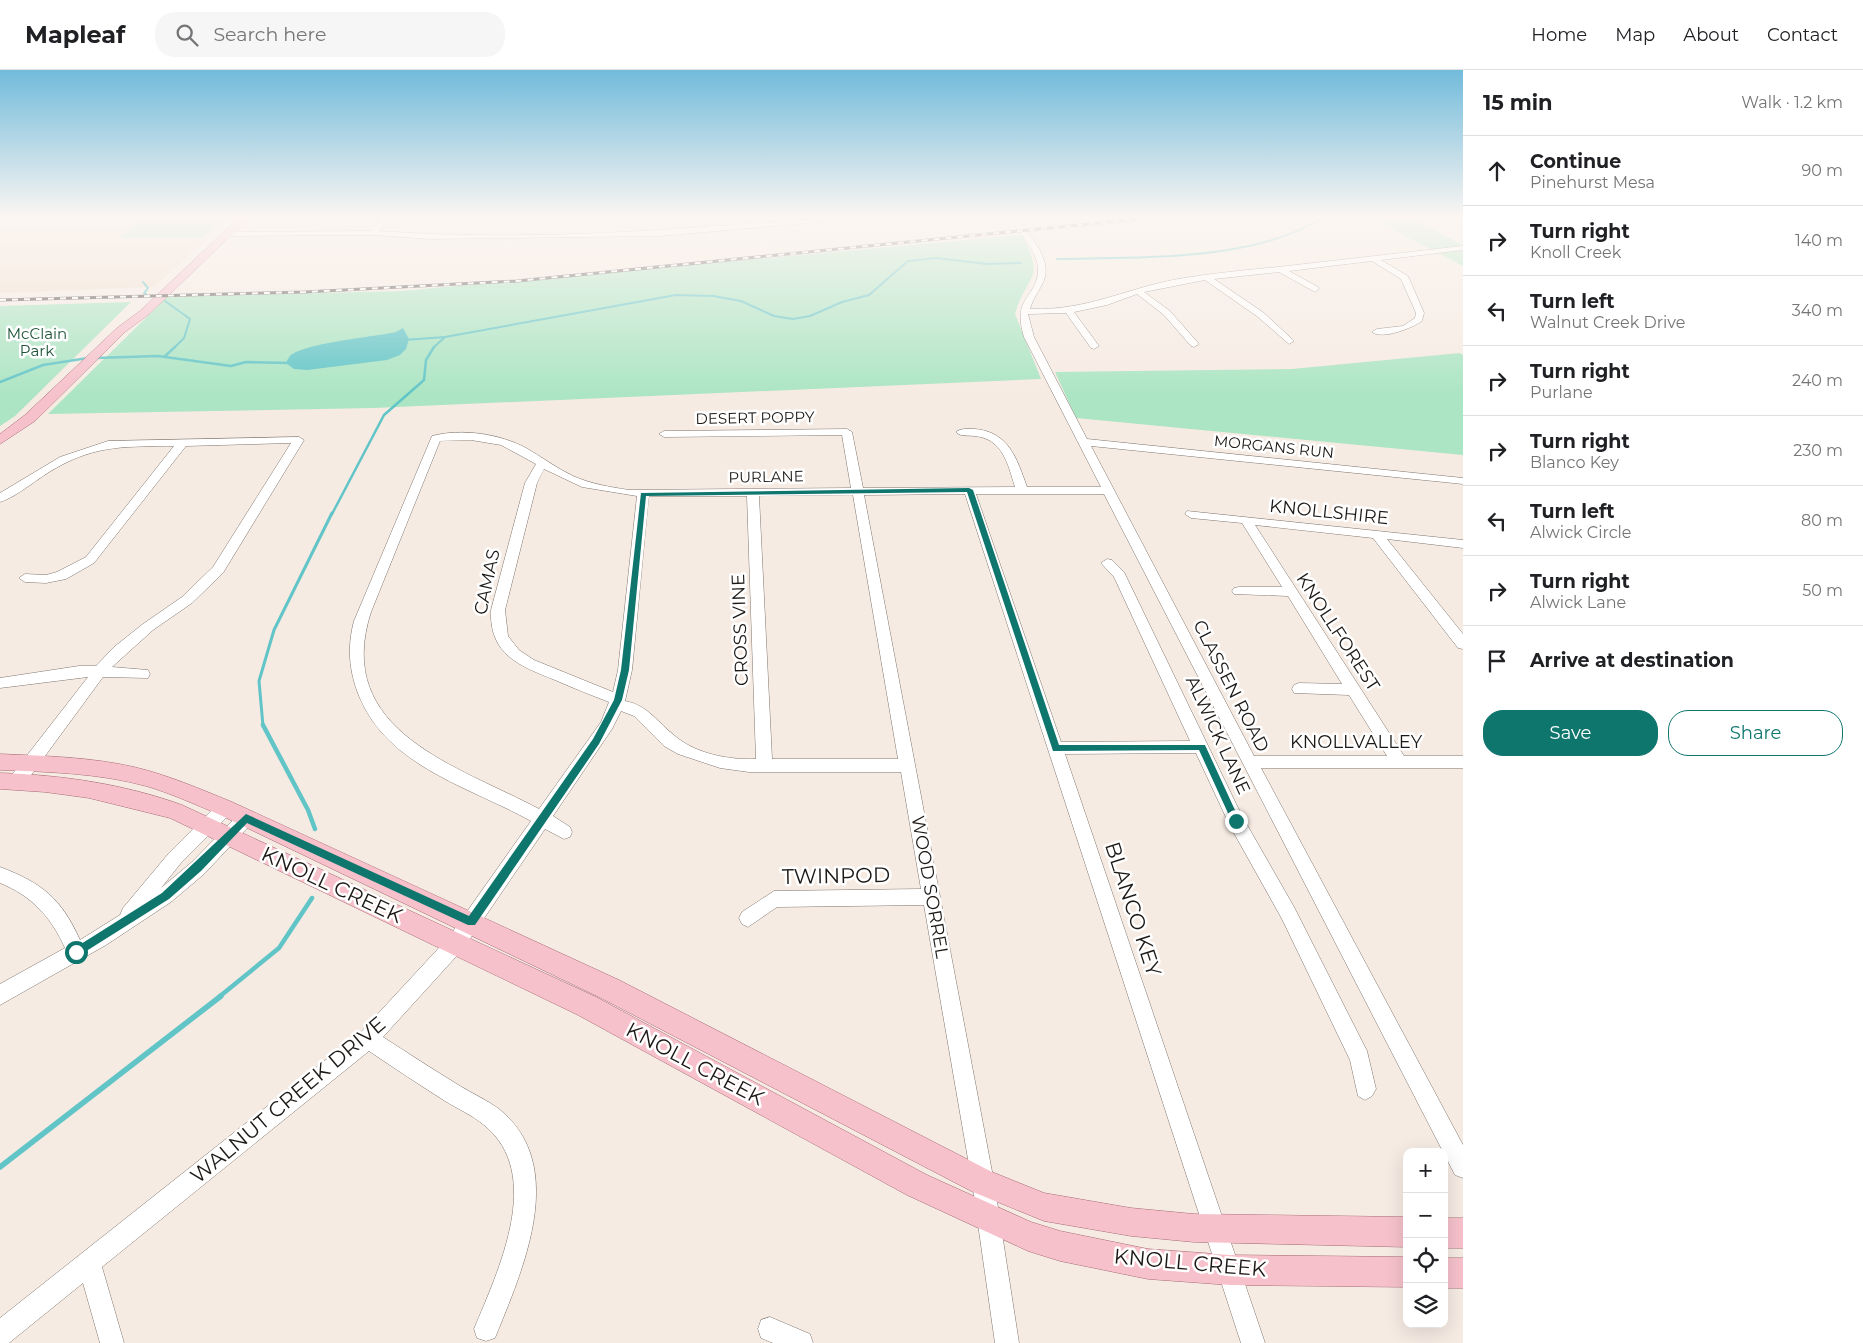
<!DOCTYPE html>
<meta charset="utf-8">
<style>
body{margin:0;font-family:Montserrat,sans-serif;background:#f6f6f6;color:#202124}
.controls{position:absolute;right:15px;bottom:15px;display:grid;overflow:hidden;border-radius:10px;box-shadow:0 5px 20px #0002}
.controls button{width:45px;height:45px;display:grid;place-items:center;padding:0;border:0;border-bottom:1px solid #e0e0e0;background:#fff;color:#202124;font:25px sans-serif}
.stop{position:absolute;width:15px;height:15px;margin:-11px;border:4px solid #0f766e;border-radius:50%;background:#fff}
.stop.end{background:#0f766e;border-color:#fff;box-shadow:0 1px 5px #0008}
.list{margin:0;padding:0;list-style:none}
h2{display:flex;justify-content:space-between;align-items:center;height:65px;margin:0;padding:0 20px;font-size:21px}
h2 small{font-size:16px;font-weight:400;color:#757577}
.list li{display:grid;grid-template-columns:32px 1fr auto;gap:15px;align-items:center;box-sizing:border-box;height:70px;padding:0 20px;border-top:1px solid #e0e0e0}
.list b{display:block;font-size:19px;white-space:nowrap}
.list p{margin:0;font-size:16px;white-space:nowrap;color:#757577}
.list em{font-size:16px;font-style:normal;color:#757577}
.actions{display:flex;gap:10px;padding:15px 20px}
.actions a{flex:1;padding:11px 0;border:1px solid #0f766e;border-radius:20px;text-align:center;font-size:18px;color:#0f766e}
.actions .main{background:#0f766e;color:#fff}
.icon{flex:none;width:28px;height:28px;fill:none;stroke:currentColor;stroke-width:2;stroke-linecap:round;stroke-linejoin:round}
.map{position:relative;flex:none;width:1463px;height:1273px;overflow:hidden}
header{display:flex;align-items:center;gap:30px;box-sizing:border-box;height:70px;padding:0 25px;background:#fff;border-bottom:1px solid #e0e0e0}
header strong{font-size:24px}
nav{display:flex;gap:28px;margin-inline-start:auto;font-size:18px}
.search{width:350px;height:45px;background:#f6f6f6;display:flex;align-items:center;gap:12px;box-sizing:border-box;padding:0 18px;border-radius:20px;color:#757577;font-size:19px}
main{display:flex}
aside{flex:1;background:#fff}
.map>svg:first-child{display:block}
</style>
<header>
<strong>Mapleaf</strong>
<div class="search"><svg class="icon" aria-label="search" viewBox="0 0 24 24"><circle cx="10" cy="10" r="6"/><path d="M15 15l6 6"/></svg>Search here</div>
<nav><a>Home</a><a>Map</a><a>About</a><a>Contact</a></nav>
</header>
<main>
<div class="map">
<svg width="1463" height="1273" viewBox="0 0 1463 1273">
<rect width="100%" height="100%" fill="#f6ebe3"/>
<path fill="#f1e0d2" d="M0,148H230L154,217L0,223Z"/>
<g fill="#abe5c3">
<path d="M1371,148H1411L1463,175V196Z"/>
<path d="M140,152H221L203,168H119Z"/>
<path d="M1022,165C1046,211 1027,203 1015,244L1041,309L374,338L48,344L167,227L401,221Z"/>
<path d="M131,232L15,346L0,356V236Z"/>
<path d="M1460,283L1463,285V385L1076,348L1055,302L1292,299Z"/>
</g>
<path fill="#61c5c7" d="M403,258L409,269L406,279L400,285L387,290L307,300L294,299L286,293C287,291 288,288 290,286C303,273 374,267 396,262Z"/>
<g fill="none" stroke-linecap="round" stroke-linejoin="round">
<g stroke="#61c5c7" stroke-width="2">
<path d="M1057,189C1137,187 1253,192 1322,148"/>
<path d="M143,212L148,218L144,223L146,224"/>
<path d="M165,231L190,249L184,268L174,278"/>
<path d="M404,270L445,267L676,225L713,226L741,231L774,246L793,249L810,246L842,232L869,225L908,191L936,188L987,194L1021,193"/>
<path d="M433,278L445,267"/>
</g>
<g stroke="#61c5c7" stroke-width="2.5">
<path d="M164,287L175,277"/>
<path d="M95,288L158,286L231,296L246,292L289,293"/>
<path d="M0,312L43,295L88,288"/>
<path d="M332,444L384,345L424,310L426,290L434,277"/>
</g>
<path stroke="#61c5c7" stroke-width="3" d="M263,656L259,611L274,560L332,443"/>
<g stroke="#61c5c7" stroke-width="4.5">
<path d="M263,655L308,740L315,759"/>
<path d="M219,927L279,878L312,828"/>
</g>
<path stroke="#61c5c7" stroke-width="5.5" d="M0,1097L221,926"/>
<g stroke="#80766f" stroke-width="1">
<g id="minor">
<path d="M381,148H389L379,161C526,172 674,160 821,148H846L842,150L660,166L430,169L374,165L226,166L222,164L226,162L372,161Z"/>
<path d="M1011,148H1017C1028,164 1050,186 1045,207C1042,218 1033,227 1030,239C1089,241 1128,217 1184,208C1215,203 1247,200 1278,197C1340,190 1401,183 1463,176V180L1381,190L1408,206L1424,243L1422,251C1412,258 1383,270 1372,262L1377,259L1403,256L1415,248L1416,243L1401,209L1372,191L1289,201L1318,217L1319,219L1315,222L1279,202L1214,209L1264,243L1292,269L1294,271L1289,274L1258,247L1205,210L1144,222L1170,241L1199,274L1194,277L1191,276L1164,245L1137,224L1107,235L1074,242L1099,276L1094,279L1091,278L1066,243L1028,244L1034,267L1087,369L1463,408V414L1091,376L1254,686H1387L1349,625L1294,623L1292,619L1294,615L1299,613L1342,614L1288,526L1234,524L1232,521L1234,518L1239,517H1282L1242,453L1191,448L1185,444L1187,441L1463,470V478L1387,469L1463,564V579L1458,578L1373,468L1255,455L1404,686H1463V698H1261L1463,1075V1108L1455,1105L1104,424H976L1061,672L1190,671L1114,507L1101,493L1107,489L1112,490L1124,502L1242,746L1294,837L1367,981L1376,1019L1372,1026L1365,1030L1358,1026L1350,990L1282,849L1230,756L1196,683L1065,684L1265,1273H1241L965,424L864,425L994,1112L1019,1273H995L972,1112L924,835L777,837L748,857L742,854L739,848L742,842L774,821L921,819L901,702H749L720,698L678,684L664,676L634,646L621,641L612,659L553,746L570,757L572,762L570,767L564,769L545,759L463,879L383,967C409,984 434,1000 460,1016C473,1024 487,1030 499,1039C570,1096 522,1201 495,1268L486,1271L477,1268L474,1259C498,1201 545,1104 484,1055C472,1045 458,1039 445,1031C420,1015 394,998 369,981L102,1197L124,1273H100L83,1213L9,1273H0V1248L361,962L449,867L531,751C470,717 388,697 359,626C349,601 347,577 354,551L432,366C462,358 500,364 526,378C542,387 556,398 573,406C591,414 610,417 629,420L851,418L842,365L664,367L659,364L664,361L847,359L852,362L863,418L1015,417C1008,395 1003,368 974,366C967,365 961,367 956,362C961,358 968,359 975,359C1009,362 1017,389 1027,417H1101L1024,267C1011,225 1039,228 1038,198C1037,180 1018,163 1011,148ZM471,370L501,375L536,394L525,413L491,540C489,585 520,596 555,610C573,618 591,625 609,632L601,652L539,739C459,696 332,662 371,542L440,371ZM544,399L582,417L637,426L618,600L613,622L534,590L519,580L508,566L505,540L537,413ZM853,425L898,689H772L759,426ZM649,426H747L756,689C729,690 696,684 675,666C658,653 648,635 625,631L632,600Z"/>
<path d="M299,367L304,370L223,503L192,533L153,560L112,597L148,600L150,604L148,608L103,607L23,716L17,718L11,716L9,711L11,706L88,607L0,618V608L79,596H96L114,577L143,554L182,527L213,497L291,373L186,376L94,493L66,509L46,513L25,512L19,508L25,504L46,505L57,502L86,487L174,376C128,377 98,374 56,398C39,407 17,427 0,432V423L60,387L108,371Z"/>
<path d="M225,731L231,733L233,738L231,743L181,793L161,818L192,792L240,743L246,741L252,743L254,748L252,753L204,804L171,832L106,875L0,935V914L65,878C51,847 32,826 0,813V797C42,813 61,828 80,870L120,845L123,838L169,783L219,733Z"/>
<path d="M770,1247L810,1264L813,1273H773L761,1268L758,1259L761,1250Z"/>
</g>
</g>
<g stroke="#a66b75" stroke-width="1">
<g id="major">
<path d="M239,148H249L148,245L125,262L35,351L0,374V364L25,345L117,258L140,241Z"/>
<path d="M0,684C45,686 90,687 134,697C168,705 200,719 232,732L619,910L992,1102L1044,1123L1131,1138L1194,1144L1407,1147V1177L1194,1172L1131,1166L1044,1151L973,1122L601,928L218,744C194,734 170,723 146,716C98,703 49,702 0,700Z"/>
<path d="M0,703C62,705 124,714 182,735L596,927L927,1105L1031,1152L1060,1161L1148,1179L1230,1185L1407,1187V1217L1230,1215L1148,1209L1060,1191L1028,1181L907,1125L578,945L170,748L89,728L45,722L0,719Z"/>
<rect x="1444" y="1148" width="19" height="30"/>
<rect x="1444" y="1188" width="19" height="30"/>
</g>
</g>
<use href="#minor" fill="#fff" fill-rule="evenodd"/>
<use href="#major" fill="#f6c1cb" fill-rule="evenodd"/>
<g stroke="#5b5551" stroke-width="3">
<path id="rail" d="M0,230L305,222L517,211L1149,148"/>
</g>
<use href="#rail" stroke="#fff" stroke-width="2" stroke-dasharray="6" stroke-linecap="butt"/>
</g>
<linearGradient id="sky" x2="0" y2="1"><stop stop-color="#72bbdb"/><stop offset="0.45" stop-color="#fbf6f2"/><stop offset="1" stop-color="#fbf6f2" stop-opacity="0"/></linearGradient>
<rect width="1463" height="326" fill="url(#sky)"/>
<path fill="#0f766e" d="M969,418L973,420L1059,675H1205L1240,751L1239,754H1233L1199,680L1053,681L967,422L646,426L629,600L622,630L599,674L475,855H468L247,753L201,801L169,829L80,885H73V879L162,823L246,744L469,846L593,669L614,630L621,600L641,423Z"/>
<g text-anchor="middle" stroke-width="5" stroke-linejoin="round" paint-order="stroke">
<g font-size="15" fill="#1c5337" stroke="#fff">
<text x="37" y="269">McClain<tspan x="37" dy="17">Park</tspan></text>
</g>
<g font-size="15" fill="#1c1815" stroke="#fff">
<text transform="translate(755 348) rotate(-1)" y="5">DESERT POPPY</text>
<text transform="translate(1274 377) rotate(6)" y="5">MORGANS RUN</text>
<text transform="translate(766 407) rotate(-1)" y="5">PURLANE</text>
</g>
<g font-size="18" fill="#1c1815" stroke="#fff">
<text transform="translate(1329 442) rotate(6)" y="6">KNOLLSHIRE</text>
<text transform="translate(487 512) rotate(-78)" y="6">CAMAS</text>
<text transform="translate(740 560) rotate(-92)" y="6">CROSS VINE</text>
<text transform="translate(1338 562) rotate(57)" y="6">KNOLLFOREST</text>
<text transform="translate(1231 616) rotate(63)" y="6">CLASSEN ROAD</text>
<text transform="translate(1218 665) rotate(65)" y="6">ALWICK LANE</text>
<text x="1356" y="678">KNOLLVALLEY</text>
<text transform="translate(930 817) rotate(80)" y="6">WOOD SORREL</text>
</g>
<g font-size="21" fill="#1c1815" stroke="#fff">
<text transform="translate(836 806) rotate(-1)" y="7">TWINPOD</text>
<text transform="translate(332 815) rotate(25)" y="7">KNOLL CREEK</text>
<text transform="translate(1133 839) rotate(72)" y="7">BLANCO KEY</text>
<text transform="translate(695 994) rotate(28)" y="7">KNOLL CREEK</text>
<text transform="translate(288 1030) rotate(-40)" y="7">WALNUT CREEK DRIVE</text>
<text transform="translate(1190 1193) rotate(5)" y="7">KNOLL CREEK</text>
</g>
</g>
</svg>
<div class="controls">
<button>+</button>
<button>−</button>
<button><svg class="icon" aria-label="locate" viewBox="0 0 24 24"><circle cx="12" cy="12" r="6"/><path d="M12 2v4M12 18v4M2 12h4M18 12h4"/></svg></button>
<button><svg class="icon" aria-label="layers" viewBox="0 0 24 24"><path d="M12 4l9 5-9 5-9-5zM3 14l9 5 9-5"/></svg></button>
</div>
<div class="stop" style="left:76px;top:882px"></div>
<div class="stop end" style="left:1236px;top:751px"></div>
</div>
<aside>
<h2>15 min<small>Walk · 1.2 km</small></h2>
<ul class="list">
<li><svg class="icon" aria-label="ahead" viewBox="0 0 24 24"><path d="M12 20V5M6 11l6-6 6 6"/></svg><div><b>Continue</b><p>Pinehurst Mesa</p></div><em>90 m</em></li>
<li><svg class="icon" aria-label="right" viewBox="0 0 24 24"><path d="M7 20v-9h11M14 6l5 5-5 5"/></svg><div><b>Turn right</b><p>Knoll Creek</p></div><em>140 m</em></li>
<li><svg class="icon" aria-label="left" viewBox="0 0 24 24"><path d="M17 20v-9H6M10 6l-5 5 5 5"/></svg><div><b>Turn left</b><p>Walnut Creek Drive</p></div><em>340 m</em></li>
<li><svg class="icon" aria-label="right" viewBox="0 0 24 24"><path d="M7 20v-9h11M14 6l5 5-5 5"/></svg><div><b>Turn right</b><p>Purlane</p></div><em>240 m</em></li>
<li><svg class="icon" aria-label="right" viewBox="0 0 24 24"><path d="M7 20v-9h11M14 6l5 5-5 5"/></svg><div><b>Turn right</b><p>Blanco Key</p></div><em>230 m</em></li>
<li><svg class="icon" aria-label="left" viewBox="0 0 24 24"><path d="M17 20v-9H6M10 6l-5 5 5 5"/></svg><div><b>Turn left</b><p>Alwick Circle</p></div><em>80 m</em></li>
<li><svg class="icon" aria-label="right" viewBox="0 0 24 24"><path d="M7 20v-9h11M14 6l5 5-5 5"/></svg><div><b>Turn right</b><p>Alwick Lane</p></div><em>50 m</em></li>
<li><svg class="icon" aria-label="arrive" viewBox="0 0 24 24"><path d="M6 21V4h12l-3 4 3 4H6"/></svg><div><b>Arrive at destination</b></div></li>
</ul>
<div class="actions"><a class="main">Save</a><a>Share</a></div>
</aside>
</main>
